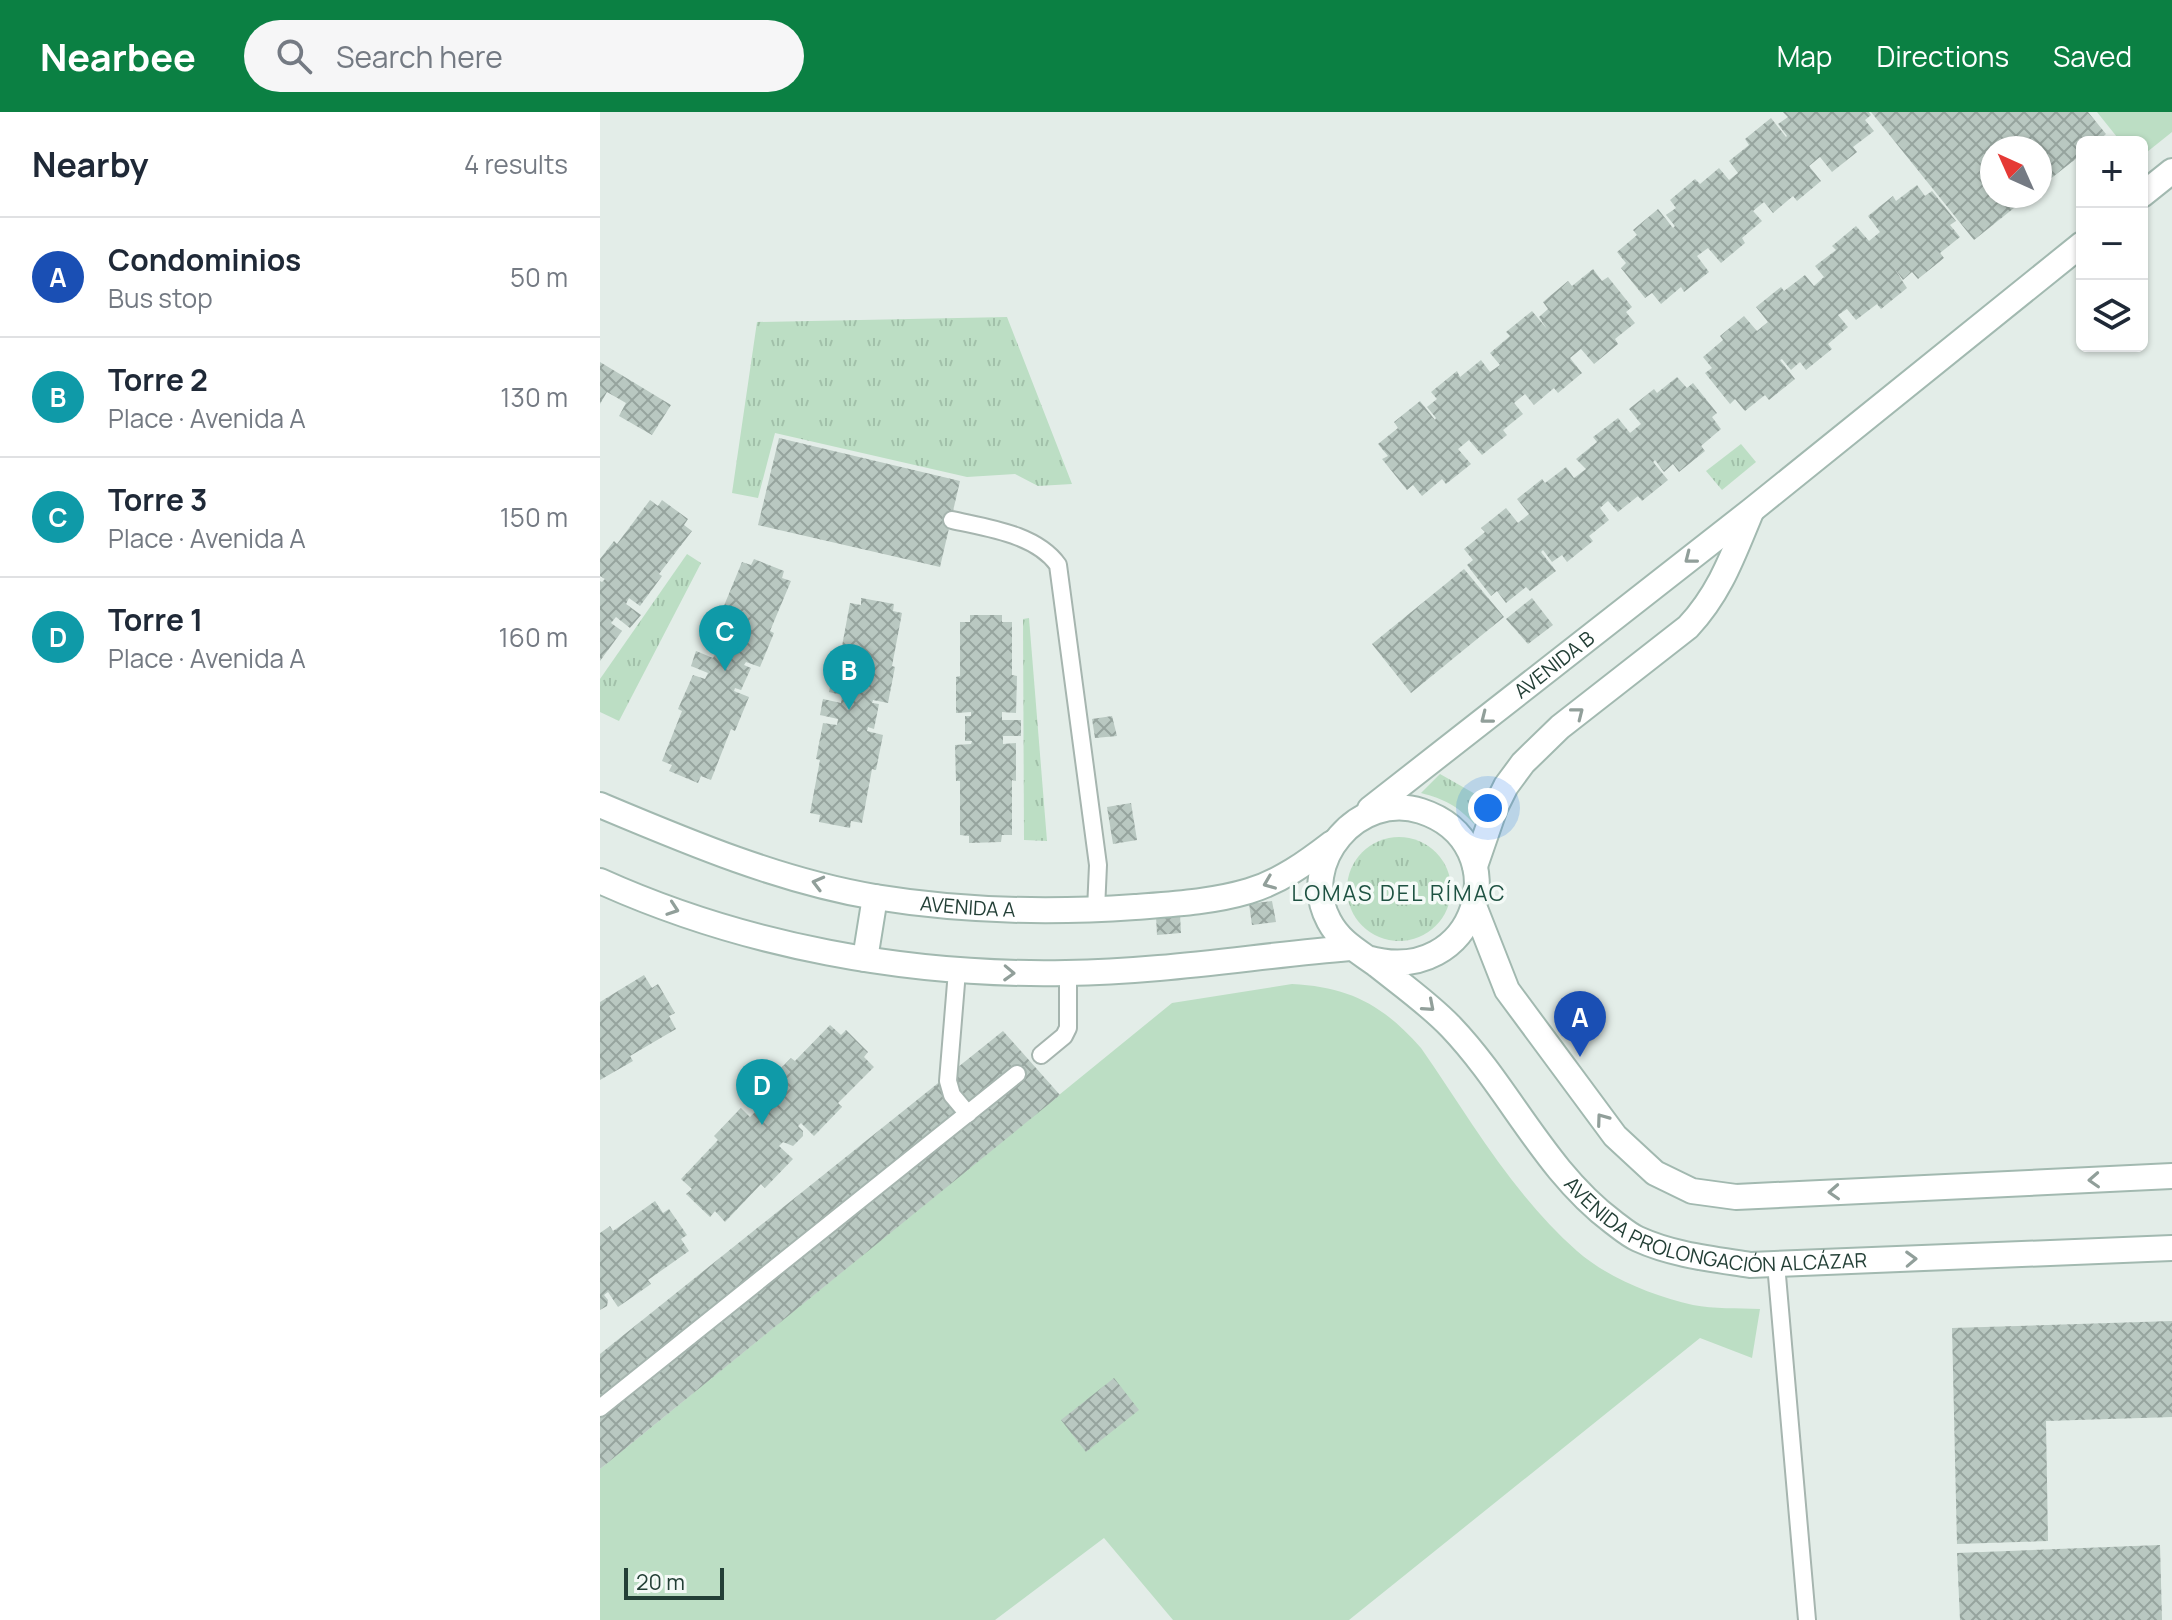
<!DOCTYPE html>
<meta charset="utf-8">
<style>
body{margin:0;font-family:Manrope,sans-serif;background:#f6f6f7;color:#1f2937}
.controls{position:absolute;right:24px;top:24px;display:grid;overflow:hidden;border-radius:12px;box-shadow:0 2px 6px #0004}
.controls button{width:72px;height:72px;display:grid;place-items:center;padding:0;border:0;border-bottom:2px solid #e0e1e3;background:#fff;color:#1f2937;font:40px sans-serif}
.compass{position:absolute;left:1380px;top:24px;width:72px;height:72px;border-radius:50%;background:#fff;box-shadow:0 2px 6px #0004;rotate:315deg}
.scale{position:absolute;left:24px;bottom:20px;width:100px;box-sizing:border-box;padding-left:8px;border:4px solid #233f36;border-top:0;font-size:22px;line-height:28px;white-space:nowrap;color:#233f36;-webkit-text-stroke:6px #f4faf7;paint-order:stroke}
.you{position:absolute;left:888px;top:696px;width:28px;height:28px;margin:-20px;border:6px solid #fff;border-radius:50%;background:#1a73e8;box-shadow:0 0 0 12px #1a73e833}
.badge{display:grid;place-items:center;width:52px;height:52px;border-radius:50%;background:#0b8043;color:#fff;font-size:26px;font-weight:700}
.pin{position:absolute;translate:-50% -66px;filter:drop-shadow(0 2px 4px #0008)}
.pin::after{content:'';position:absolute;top:42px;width:28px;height:24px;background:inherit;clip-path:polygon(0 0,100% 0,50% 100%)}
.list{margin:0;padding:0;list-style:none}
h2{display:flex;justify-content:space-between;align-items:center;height:104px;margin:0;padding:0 32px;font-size:34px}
h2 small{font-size:26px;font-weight:400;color:#747a83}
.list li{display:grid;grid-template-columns:52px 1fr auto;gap:24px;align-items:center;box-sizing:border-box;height:120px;padding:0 32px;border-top:2px solid #e0e1e3}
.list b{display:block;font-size:30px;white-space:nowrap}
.list p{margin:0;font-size:26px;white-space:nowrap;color:#747a83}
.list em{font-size:26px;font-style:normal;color:#747a83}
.icon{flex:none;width:44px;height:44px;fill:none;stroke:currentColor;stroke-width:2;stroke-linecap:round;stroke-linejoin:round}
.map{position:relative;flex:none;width:1572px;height:1508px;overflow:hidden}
header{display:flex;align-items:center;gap:48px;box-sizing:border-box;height:112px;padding:0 40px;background:#0b8043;color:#fff}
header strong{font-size:38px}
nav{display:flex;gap:44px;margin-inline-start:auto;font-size:28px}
.search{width:560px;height:72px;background:#f6f6f7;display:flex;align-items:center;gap:20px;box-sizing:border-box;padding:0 28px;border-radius:44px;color:#747a83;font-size:30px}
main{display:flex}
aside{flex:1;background:#fff}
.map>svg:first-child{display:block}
</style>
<header>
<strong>Nearbee</strong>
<div class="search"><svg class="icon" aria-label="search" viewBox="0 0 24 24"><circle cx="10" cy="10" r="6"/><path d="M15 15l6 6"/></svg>Search here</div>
<nav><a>Map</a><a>Directions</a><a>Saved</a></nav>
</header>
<main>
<aside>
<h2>Nearby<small>4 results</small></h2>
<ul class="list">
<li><span class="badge" style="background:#1a4fb4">A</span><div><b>Condominios</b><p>Bus stop</p></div><em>50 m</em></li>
<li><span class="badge" style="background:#0f9aa8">B</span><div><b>Torre 2</b><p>Place · Avenida A</p></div><em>130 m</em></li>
<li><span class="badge" style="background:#0f9aa8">C</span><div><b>Torre 3</b><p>Place · Avenida A</p></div><em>150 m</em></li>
<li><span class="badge" style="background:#0f9aa8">D</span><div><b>Torre 1</b><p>Place · Avenida A</p></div><em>160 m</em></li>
</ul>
</aside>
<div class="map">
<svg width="1572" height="1508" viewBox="0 0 1572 1508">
<defs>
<pattern id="grass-tufts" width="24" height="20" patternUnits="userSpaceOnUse" patternTransform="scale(2)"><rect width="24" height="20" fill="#bcdec4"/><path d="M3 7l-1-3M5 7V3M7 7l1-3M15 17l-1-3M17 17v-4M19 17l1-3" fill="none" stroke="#a1c0a9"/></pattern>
<pattern id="building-cross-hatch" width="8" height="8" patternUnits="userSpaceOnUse" patternTransform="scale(2)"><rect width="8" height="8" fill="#b9c8c1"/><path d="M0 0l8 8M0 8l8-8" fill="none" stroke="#96a49e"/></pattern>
</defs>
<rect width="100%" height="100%" fill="#e3ede8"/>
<g fill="url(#grass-tufts)">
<path d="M407,205L472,372L438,374L415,362L367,365L175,321L158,386L132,381L157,210Z"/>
<path d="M1141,332L1156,350L1122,378L1106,359Z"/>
<path d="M87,442L101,451L19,609L0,600V567Z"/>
<path d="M429,506L447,729L424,728L423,507Z"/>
<path d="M840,662L884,687L874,712C858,694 844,687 821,681Z"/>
<circle cx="799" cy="777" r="52"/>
</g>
<g fill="#bcdec4">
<path d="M1497,0H1572V20L1542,44V30H1521Z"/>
<path d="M692,872C750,875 783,893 821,936C869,1005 913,1083 977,1139C1008,1166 1053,1184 1093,1193C1114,1197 1138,1196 1160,1197L1152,1246L1100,1226L749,1508H573L504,1426L395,1508H0V1357L572,891Z"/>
</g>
<g fill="url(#building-cross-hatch)">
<path d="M1183,0H1269L1271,3L1265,8L1274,19L1253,35L1257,40L1232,60L1220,45L1209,54L1221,69L1197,89L1193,84L1173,101L1164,90L1153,99L1162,109L1142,126L1145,131L1121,151L1108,136L1097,144L1109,160L1084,180L1081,175L1061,192L1052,181L1045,186L1021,156L1026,151L1017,140L1037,123L1033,118L1058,97L1073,116L1075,114L1066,103L1076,96L1070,88L1095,67L1100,72L1119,56L1129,68L1138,61L1129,49L1149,33L1145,27L1171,6L1186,25L1187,24L1178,12L1188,5Z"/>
<path d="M1271,0H1488L1506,22L1497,30H1482V42L1440,75V36H1392V84H1429L1374,128Z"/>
<path d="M1317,73L1325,84L1332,79L1356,109L1350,113L1360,125L1340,141L1344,146L1318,167L1312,160L1303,168L1294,156L1307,176L1281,197L1277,192L1256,208L1247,197L1238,203L1248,215L1228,232L1232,237L1206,258L1200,250L1191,258L1182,247L1180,248L1195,267L1169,288L1165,283L1145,299L1135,287L1130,292L1105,261L1112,256L1103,245L1123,228L1120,224L1144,204L1157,219L1168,210L1156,195L1181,175L1184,179L1205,163L1214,174L1224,165L1215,154L1236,138L1232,134L1256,114L1269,129L1280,120L1268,104L1293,84L1296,89Z"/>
<path d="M993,157L1002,169L1008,165L1032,195L1026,200L1035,211L1015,227L1018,232L994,252L981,237L970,246L982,261L958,281L954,276L934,293L925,282L914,291L923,302L903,318L907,323L882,343L869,328L858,337L871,352L846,372L842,367L822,384L813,373L807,378L782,347L788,344L778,332L798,316L794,310L820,289L835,308L836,306L827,295L837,287L831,280L857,259L860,265L881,248L890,260L900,253L890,241L910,224L906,220L932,199L947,217L939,205L948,197L943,190L968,169L972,174Z"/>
<path d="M0,250L71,293L52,323L19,304L26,291L7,280L0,292Z"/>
<path d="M1077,265L1087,276L1093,271L1117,301L1112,305L1121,317L1101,334L1105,339L1079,360L1073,352L1064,360L1055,348L1053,350L1068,368L1042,389L1038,384L1018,400L1008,389L1000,396L1009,408L989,424L993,429L967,450L962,443L952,450L943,438L941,440L956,459L930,479L926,475L906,491L897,479L891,484L867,453L873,448L864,437L885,420L881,416L906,396L918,411L929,402L917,387L942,367L945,371L966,355L974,366L986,357L976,347L997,330L993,325L1018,306L1030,321L1041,312L1029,297L1054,277L1057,281Z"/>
<path d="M179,326L360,369L340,455L158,413Z"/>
<path d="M50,388L58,394L62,388L88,407L84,413L92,419L59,462L62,464L40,494L29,486L26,492L41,503L30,516L16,505L11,511L22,519L0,549V469L2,470L5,467L0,464V447L14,429L17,432Z"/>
<path d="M154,447L184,459L182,466L191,469L170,519L174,521L160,555L146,550L144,553L151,556L141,578L135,576L134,579L149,585L135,619L131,617L111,668L101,664L98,671L69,659L72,653L62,649L82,599L78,597L93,563L105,567L108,561L91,554L96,539L113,546L117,539L104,534L117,499L121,501L142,450L151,453Z"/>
<path d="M864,457L904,505L811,581L772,532Z"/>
<path d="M261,486L294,492L293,499L302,501L292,554L295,555L288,591L273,588L272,591L279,592L274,617L268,615L267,619L283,623L276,658L272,657L262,711L251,709L250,716L219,710L220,703L210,701L220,648L216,647L223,611L237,613L238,607L220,603L223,587L241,591L242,583L229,580L236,544L240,545L250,491L261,493Z"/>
<path d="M932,486L953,513L928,532L906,507Z"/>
<path d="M370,503H402V510H412V563L417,564L416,601L402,600V608H421V624H403V632L416,631V669L412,668V723H402L401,730L369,731V724L360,723V669H356L355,633L371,632L372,629H365V604H371V600L356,601V565L360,564V510H370Z"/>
<path d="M512,604L517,624L495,626L492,607Z"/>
<path d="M531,691L537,728L513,732L507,695Z"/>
<path d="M672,789L676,810L652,813L649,792Z"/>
<path d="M580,803L581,821L557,823L556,804Z"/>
<path d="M44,863L52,876L58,872L75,901L69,904L76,917L30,944L33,949L0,968V890Z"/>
<path d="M230,913L241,923L246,918L268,940L264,945L274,955L238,991L242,995L214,1024L201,1011L198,1014L203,1019V1024L193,1034L183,1030L179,1034L193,1047L165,1076L161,1072L125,1110L115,1099L110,1105L86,1082L92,1077L81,1067L118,1028L114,1024L141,996L150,1005L172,983L163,974L191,946L195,949Z"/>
<path d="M403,919L460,983L0,1357V1242Z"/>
<path d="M55,1089L63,1101L69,1097L87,1123L81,1127L89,1139L48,1168L51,1172L18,1195L8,1180L4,1183L8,1188L7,1194L0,1198V1121L10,1114L13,1119Z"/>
<path d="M1572,1209V1305L1446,1309L1448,1429L1357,1432L1352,1216Z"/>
<path d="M514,1266L539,1298L486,1340L461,1308Z"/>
<path d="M1560,1433L1562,1508H1360L1357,1441Z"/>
</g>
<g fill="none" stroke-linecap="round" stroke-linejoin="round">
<g stroke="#a6b5af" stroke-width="20">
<g id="lane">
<path d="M352,408C387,416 436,422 458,453L498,753L496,798"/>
<path d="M357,859L348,969L352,983L368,1002"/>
<path d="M441,943L464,924L468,916V861"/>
<path d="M1176,1152L1207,1508"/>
<path d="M0,1296L417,962"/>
</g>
</g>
<g stroke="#a2b9b0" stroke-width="28">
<g id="secondary">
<path d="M1542,83L1572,59"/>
<path id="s1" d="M0,693C88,730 180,769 275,785C361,799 449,801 535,795C574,792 612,790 649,779C681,769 706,751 732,731"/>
<path id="s2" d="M770,697L1152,398L1482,132"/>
<path d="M875,754L895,696L906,674L923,651L960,615L1088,515C1120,481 1133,443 1151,400"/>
<path d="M0,769C144,834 308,864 466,861C562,860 655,844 750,836"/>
<path d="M874,794L907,878L1015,1024L1055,1061L1092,1079L1136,1085L1572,1064"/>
<path id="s3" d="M767,846C878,878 920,731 821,699C759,679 697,750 729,809C740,830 758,839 777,853C802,873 829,892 851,915C910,977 944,1058 1013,1110C1021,1116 1029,1123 1038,1127C1073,1143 1112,1147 1150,1153L1572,1136"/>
<path d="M265,847L275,785"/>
</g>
</g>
<use href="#lane" stroke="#fff" stroke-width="16"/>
<use href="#secondary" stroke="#fff" stroke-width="24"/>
</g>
<defs><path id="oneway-chevron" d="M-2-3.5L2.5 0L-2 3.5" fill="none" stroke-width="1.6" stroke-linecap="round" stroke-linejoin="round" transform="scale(2)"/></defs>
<g stroke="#919f9a">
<use href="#oneway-chevron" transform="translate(1090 446) rotate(142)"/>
<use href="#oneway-chevron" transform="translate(978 601) rotate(-38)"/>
<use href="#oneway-chevron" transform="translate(886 606) rotate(142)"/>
<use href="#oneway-chevron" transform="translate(218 771) rotate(-165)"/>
<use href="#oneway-chevron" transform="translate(669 771) rotate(158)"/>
<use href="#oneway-chevron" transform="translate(73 797) rotate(19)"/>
<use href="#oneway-chevron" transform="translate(409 861) rotate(2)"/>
<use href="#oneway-chevron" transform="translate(829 894) rotate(41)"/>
<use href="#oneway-chevron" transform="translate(1002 1007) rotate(-126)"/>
<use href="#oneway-chevron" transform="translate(1494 1068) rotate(177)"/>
<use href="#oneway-chevron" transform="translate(1234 1080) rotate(177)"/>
<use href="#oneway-chevron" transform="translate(1311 1147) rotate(-2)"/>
</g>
<g text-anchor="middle" stroke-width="7" stroke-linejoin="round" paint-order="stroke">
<g font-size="20" fill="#233f36" stroke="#f4faf7">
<text dy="7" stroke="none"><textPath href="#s2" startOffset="234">AVENIDA B</textPath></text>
<text dy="7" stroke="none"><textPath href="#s1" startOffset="384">AVENIDA A</textPath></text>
<text dy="7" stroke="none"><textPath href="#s3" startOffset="952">AVENIDA PROLONGACIÓN ALCÁZAR</textPath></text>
</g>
<g font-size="22" letter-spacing="2" fill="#1e5242" stroke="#f4faf7">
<text x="799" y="789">LOMAS DEL RÍMAC</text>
</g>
</g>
</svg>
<div class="controls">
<button>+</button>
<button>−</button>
<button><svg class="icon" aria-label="layers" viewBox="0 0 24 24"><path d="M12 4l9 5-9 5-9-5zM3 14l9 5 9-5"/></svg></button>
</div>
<svg class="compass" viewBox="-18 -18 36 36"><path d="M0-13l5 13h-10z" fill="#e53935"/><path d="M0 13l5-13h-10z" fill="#747a83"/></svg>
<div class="scale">20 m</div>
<div class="you"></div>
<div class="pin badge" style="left:980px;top:945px;background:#1a4fb4">A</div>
<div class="pin badge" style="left:249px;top:598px;background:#0f9aa8">B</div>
<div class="pin badge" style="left:125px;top:559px;background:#0f9aa8">C</div>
<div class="pin badge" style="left:162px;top:1013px;background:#0f9aa8">D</div>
</div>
</main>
